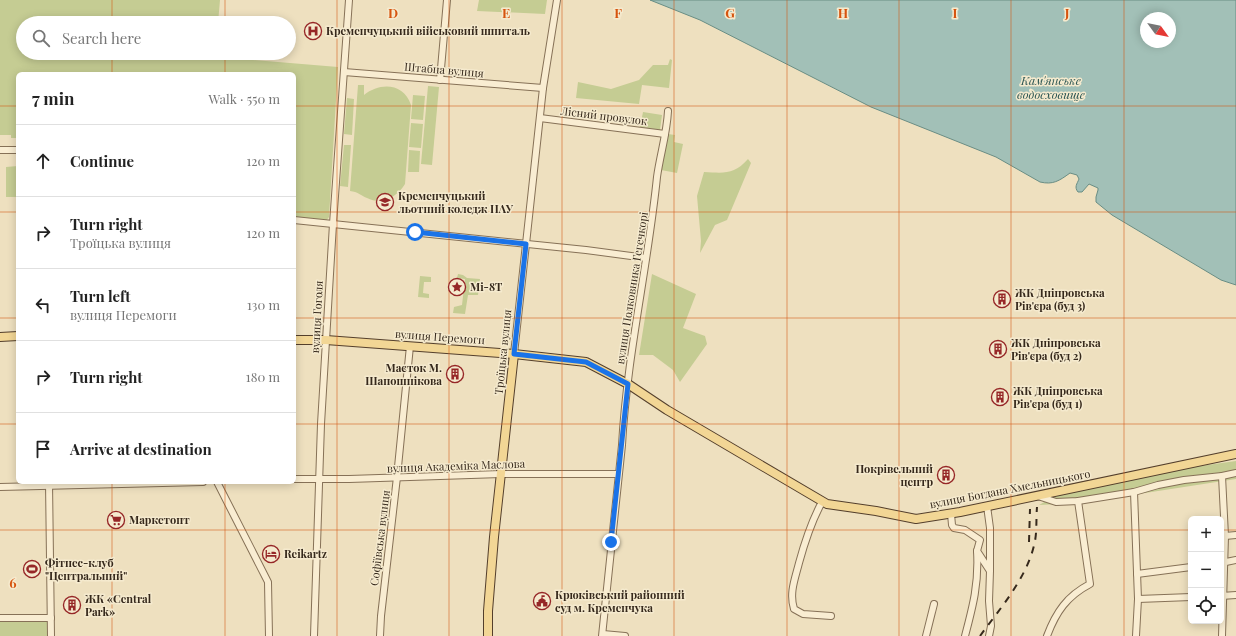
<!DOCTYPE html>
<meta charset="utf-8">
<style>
body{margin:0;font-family:"Playfair Display",serif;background:#f2f2f2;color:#222}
.controls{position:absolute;right:12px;bottom:12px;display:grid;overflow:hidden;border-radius:6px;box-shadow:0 2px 10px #0003}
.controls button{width:36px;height:36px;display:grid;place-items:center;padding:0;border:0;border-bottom:1px solid #e0e0e0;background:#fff;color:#222;font:20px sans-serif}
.compass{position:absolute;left:1140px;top:12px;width:36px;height:36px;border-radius:50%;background:#fff;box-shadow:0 2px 10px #0003;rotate:123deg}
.stop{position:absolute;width:12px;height:12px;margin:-9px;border:3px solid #1a73e8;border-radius:50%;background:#fff}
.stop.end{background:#1a73e8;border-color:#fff;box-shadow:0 1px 4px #0008}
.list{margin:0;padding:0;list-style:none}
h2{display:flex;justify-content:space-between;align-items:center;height:52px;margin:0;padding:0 16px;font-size:17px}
h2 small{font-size:13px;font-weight:400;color:#767676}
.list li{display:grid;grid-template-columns:26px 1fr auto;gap:12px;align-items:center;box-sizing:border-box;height:72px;padding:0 16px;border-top:1px solid #e0e0e0}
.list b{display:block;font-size:15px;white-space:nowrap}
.list p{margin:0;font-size:13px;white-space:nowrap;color:#767676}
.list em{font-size:13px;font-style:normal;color:#767676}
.icon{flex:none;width:22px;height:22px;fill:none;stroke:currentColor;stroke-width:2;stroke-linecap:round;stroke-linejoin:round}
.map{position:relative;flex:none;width:1236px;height:636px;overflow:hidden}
.search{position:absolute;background:#fff;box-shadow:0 2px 10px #0003;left:16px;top:16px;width:280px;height:44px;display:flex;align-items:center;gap:10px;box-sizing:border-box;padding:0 14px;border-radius:22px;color:#767676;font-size:15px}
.panel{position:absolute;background:#fff;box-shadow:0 2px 10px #0003;left:16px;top:72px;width:280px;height:412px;border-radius:6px}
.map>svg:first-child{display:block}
</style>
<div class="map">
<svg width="1236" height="636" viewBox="0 0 1236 636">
<rect width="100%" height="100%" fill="#eee0bf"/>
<g fill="#c5cc93">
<path d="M0,0H220L218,23H23V53H216V57L338,67L329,217L326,221L294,220V74H18V138H11V135H0Z"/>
<path d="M479,0H547L545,14L477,11Z"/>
<path d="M670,59L672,60L669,88L642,85L639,104L576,98L578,82L611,89L639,80L653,65H668Z"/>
<path d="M358,85H364V95C380,82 404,83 411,105L405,184C397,197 382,206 367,198C360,195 358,192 350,191Z"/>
<path d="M428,86L439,87L432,165L421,164Z"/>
<path d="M413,95L425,96L423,120L411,119Z"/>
<path d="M347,98L354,99L352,135L344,134Z"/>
<path d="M643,112L662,115L660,130L640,127Z"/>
<path d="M411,123L423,124L421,148L409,147Z"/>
<path d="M668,134L675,135L674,142L683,144L677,173L661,170Z"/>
<path d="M344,145H351L348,187L340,186Z"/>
<path d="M409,150L420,151L419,172H408Z"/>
<path d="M748,159L751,163L727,220L715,225L700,253L701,241L697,196L704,172C724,173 734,175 748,159Z"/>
<path d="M18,166V197H6V167Z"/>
<path d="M458,274L463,275L467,278L480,279L478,295H468L465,314L453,313L454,307L462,305L465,279L457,278Z"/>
<path d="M652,274L696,294L683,328L705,336L707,344L680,382L673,370L653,355H639Z"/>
<path d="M420,276L431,277V282H424L423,293L429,294V298L418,297Z"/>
<path d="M1236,461V479L1080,503L1039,505L1057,495L1200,466Z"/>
<path d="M0,618H51L52,636H0Z"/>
</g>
<path fill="#a2c0b7" stroke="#698d84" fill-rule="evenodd" d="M650,0H1236V285L1221,280L1112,215L1096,202V197L1098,190V188L1089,184L1082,192H1078C1074,187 1077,184 1079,179L1077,175L1070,173C1059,181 1053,185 1040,182L996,157L871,107L700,20ZM1146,18H1170V42H1146Z"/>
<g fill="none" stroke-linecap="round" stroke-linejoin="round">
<g stroke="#867157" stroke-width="8">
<g id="minor">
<path d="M344,72L543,88"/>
<path d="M440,80L447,0"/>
<path d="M540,118L665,134"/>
<path d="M0,150H18"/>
<path d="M294,220L586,250L646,258"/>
<path d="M514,354L543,88L557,0"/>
<path d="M294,479H349L501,474H618"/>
<path d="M49,482L51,636"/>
<path d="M217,482L268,582L269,636"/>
<path d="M0,487L203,482"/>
<path d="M1134,492L1138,599L1136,636"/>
<path d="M1038,496L1056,502L1078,501L1134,492L1158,485L1184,480L1222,476L1236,473"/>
<path d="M822,502C811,522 805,541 799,563C795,579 789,593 794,609L803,614L831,616"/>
<path d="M987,506L990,528V570"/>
<path d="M951,514L952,525L954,528L965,530L980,540L977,551L990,571L989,601L991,626L989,636"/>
<path d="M1225,536L1236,535"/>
<path d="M1221,563L1236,560"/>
<path d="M1137,574L1191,567"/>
<path d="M1221,596L1236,595"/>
<path d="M1138,599L1191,597"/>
<path d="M0,618H51"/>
<path d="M603,634L625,636"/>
<path d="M314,636L321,424L333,224L349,0"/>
<path d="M380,636L381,616L397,477L410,346"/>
<path d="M602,636L622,445C627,355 648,266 657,177C660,155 667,133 668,111"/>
<path d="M926,636L934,604"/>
<path d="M965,636C973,606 979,583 977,551"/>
<path d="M1047,636C1056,612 1067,596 1090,584L1078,501"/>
<path d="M1222,636L1225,536L1222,476"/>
</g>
</g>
<g stroke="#543f2c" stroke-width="10">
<g id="major">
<path d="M0,337L18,336"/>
<path d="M294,340H326L514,354L586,362L628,384L667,410L827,504L876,511L916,519L960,512L1236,454"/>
<path d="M488,636V611L494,537L514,354"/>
</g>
</g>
<use href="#minor" stroke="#f9edd2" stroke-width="6"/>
<use href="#major" stroke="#f2d695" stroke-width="8"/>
<g stroke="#36291c" stroke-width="2" stroke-dasharray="7 7" stroke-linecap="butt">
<path d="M1029,542L1030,509"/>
<path d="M980,636C1001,607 1028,577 1035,541C1037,530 1036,519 1037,507"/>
</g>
</g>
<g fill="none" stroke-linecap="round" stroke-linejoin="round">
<path stroke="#1a73e8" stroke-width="5" d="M415,232L526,244L514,354L586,362L628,384L611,542"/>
</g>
<path fill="none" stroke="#d6540e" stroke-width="1" stroke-opacity="0.55" d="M112,0V23M225,0V23M337,0V636M449,0V636M562,0V636M674,0V636M787,0V636M899,0V636M1011,0V636M1124,0V636M112,53V74M225,53V74M0,106H18M294,106H1236M0,212H18M294,212H1236M0,318H18M294,318H1236M0,424H18M294,424H1236M112,482V636M225,482V636M0,530H1191M1221,530H1236"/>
<defs>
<g id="hospital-ring" transform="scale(0.9)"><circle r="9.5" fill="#f5eace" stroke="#962727" stroke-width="1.5"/><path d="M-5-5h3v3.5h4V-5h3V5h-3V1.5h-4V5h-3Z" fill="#962727"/></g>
<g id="university-ring" transform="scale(0.9)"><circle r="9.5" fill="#f5eace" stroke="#962727" stroke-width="1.5"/><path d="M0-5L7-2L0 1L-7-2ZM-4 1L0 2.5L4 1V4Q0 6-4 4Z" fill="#962727"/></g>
<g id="sight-ring" transform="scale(0.9)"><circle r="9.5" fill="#f5eace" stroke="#962727" stroke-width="1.5"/><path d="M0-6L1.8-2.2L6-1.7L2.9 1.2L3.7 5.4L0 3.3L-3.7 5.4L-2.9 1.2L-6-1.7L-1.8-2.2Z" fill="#962727"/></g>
<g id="building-ring" transform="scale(0.9)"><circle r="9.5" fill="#f5eace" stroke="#962727" stroke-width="1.5"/><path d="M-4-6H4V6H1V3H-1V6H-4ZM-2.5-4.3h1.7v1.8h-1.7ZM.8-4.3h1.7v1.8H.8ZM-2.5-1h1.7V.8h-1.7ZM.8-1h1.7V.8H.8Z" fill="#962727"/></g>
<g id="supermarket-ring" transform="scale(0.9)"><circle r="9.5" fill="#f5eace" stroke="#962727" stroke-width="1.5"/><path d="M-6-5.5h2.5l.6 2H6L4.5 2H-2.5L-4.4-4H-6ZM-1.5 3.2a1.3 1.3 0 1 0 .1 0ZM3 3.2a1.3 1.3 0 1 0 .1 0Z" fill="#962727"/></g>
<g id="hotel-ring" transform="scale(0.9)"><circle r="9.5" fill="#f5eace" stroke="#962727" stroke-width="1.5"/><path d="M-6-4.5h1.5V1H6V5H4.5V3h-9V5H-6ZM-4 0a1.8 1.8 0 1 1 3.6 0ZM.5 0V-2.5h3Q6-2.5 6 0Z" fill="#962727"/></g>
<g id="stadium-ring" transform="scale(0.9)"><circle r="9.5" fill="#f5eace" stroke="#962727" stroke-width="1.5"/><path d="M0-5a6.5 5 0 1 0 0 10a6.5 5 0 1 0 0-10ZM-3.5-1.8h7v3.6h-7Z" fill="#962727"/></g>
<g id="civic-ring" transform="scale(0.9)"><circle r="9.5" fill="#f5eace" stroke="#962727" stroke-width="1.5"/><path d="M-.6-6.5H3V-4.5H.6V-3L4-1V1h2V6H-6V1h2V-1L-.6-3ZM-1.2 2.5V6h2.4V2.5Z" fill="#962727"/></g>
</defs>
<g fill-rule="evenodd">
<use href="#hospital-ring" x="313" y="31"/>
<use href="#university-ring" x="385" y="202"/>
<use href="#sight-ring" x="457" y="287"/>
<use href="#building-ring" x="1002" y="299"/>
<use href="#building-ring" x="998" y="349"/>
<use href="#building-ring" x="455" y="374"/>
<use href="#building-ring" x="1000" y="397"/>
<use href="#building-ring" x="946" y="475"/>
<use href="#supermarket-ring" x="116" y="520"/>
<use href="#hotel-ring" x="271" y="554"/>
<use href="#stadium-ring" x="32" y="569"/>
<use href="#civic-ring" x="542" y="601"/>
<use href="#building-ring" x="72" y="605"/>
</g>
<g text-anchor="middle" stroke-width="3" stroke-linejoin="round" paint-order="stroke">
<g font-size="11" font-weight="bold" fill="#36291c" stroke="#f5eace" text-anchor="start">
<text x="326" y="35">Кременчуцький військовий шпиталь</text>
<text x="398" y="200">Кременчуцький<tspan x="398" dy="13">льотний коледж НАУ</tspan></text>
<text x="470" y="291">Мі-8Т</text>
<text x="1015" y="297">ЖК Дніпровська<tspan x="1015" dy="13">Рів'єра (буд 3)</tspan></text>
<text x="1011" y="347">ЖК Дніпровська<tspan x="1011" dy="13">Рів'єра (буд 2)</tspan></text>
<text x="442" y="372" text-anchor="end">Маєток М.<tspan x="442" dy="13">Шапошнікова</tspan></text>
<text x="1013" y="395">ЖК Дніпровська<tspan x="1013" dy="13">Рів'єра (буд 1)</tspan></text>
<text x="933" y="473" text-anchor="end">Покрівельний<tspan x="933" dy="13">центр</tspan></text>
<text x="129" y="524">Маркетопт</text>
<text x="284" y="558">Reikartz</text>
<text x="45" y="567">Фітнес-клуб<tspan x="45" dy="13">"Центральний"</tspan></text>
<text x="555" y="599">Крюківський районний<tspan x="555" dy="13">суд м. Кременчука</tspan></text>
<text x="85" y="603">ЖК «Central<tspan x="85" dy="13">Park»</tspan></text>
</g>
<g font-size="11" fill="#36291c" stroke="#f5eace">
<text transform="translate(444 70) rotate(5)" y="4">Штабна вулиця</text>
<text transform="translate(604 116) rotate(7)" y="4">Лісний провулок</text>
<text transform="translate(632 288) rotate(-81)" y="4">вулиця Полковника Гегечкорі</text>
<text transform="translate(317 317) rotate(-87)" y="4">вулиця Гоголя</text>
<text transform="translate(440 337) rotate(4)" y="4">вулиця Перемоги</text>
<text transform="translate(503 352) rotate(-84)" y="4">Троїцька вулиця</text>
<text transform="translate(456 466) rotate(-2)" y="4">вулиця Академіка Маслова</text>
<text transform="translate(1010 489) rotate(-11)" y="4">вулиця Богдана Хмельницького</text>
<text transform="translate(380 538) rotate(-83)" y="4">Софіївська вулиця</text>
</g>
<g font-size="12" font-style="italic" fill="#2b5653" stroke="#f5eace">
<text x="1051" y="85">Кам'янське<tspan x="1051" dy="14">водосховище</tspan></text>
</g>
</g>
<g font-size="13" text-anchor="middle" font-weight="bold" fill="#d6540e" stroke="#f5eace" stroke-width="3" stroke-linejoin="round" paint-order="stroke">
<text x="393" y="18">D</text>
<text x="506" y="18">E</text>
<text x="618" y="18">F</text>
<text x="730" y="18">G</text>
<text x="843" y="18">H</text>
<text x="955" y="18">I</text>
<text x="1067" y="18">J</text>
<text x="13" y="588">6</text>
</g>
</svg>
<div class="controls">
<button>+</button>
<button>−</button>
<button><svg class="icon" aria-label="locate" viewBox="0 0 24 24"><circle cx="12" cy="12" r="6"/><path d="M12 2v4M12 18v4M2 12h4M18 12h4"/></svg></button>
</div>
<svg class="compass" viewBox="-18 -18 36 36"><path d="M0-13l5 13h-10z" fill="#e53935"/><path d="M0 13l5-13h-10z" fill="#767676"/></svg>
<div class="stop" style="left:415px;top:232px"></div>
<div class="stop end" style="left:611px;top:542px"></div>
<div class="search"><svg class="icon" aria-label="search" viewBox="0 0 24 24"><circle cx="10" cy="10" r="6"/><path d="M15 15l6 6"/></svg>Search here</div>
<section class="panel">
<h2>7 min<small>Walk · 550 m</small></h2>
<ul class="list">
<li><svg class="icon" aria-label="ahead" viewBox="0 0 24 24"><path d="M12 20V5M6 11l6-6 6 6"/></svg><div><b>Continue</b></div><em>120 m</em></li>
<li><svg class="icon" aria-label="right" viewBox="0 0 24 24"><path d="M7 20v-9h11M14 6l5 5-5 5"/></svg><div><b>Turn right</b><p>Троїцька вулиця</p></div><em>120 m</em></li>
<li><svg class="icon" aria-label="left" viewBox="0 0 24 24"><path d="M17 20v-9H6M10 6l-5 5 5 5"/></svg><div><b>Turn left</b><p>вулиця Перемоги</p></div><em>130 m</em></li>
<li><svg class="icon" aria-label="right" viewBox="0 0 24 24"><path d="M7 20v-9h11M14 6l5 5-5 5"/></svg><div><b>Turn right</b></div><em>180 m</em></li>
<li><svg class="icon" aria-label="arrive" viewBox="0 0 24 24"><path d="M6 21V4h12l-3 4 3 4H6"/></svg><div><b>Arrive at destination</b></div></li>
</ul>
</section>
</div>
